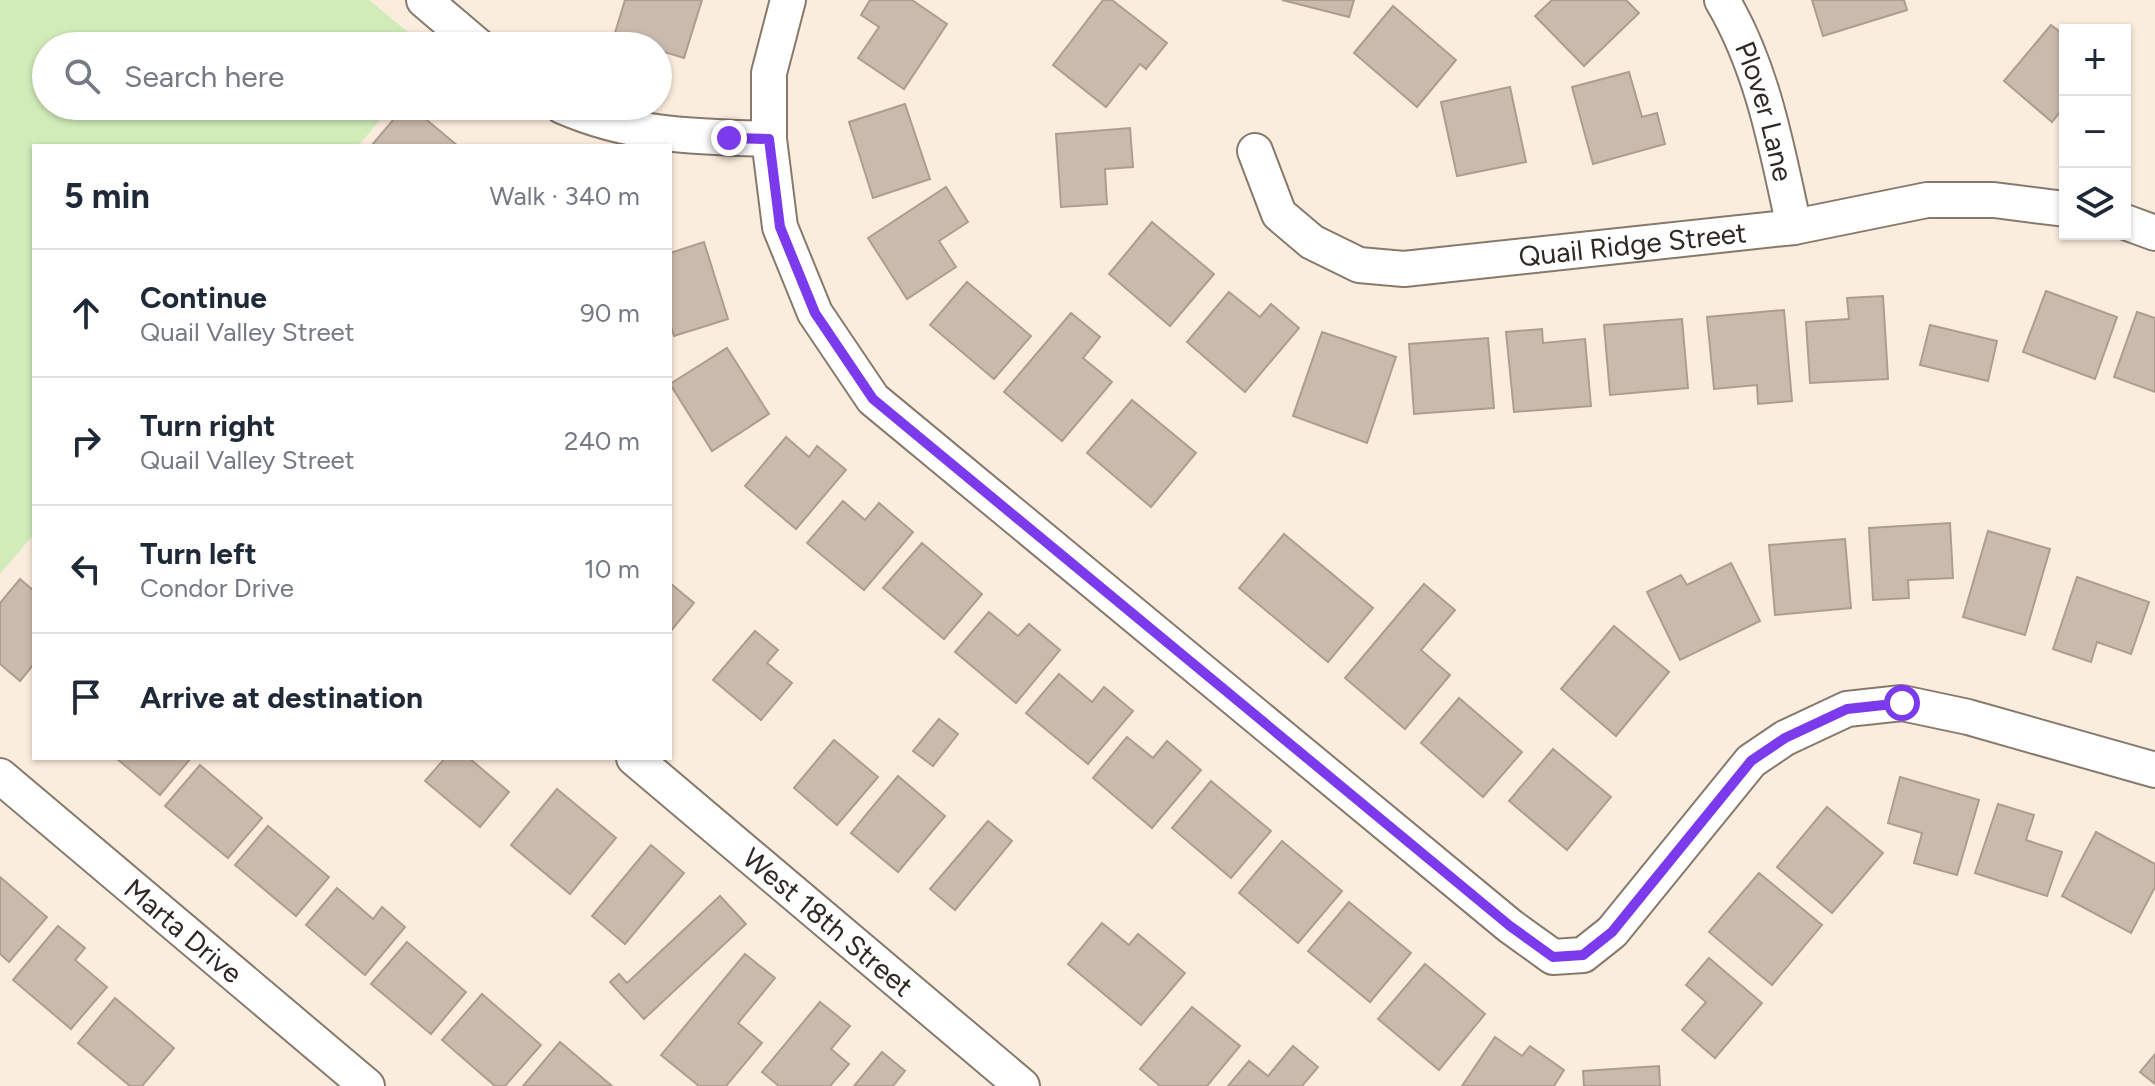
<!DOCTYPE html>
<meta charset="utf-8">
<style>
body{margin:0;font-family:Figtree,sans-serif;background:#f2f2f3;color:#1f2937}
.controls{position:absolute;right:24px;top:24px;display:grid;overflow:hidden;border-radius:0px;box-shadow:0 2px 6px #0004}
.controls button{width:72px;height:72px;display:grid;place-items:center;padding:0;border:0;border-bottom:2px solid #e0e1e3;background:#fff;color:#1f2937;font:40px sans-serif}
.stop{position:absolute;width:24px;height:24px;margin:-18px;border:6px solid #7c3aed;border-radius:50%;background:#fff}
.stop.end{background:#7c3aed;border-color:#fff;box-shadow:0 2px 8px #0008}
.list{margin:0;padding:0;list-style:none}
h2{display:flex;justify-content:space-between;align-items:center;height:104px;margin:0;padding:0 32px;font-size:34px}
h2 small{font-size:26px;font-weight:400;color:#747a83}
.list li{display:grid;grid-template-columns:52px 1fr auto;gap:24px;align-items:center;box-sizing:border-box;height:128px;padding:0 32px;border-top:2px solid #e0e1e3}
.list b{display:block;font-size:30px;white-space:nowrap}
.list p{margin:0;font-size:26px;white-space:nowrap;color:#747a83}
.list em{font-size:26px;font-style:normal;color:#747a83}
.icon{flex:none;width:44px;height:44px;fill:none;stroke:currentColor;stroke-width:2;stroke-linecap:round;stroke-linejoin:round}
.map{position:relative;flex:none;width:2155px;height:1086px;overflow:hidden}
.search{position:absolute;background:#fff;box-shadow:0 2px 6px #0004;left:32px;top:32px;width:640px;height:88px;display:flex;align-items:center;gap:20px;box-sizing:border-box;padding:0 28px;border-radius:44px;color:#747a83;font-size:30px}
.panel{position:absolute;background:#fff;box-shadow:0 2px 6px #0004;left:32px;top:144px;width:640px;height:616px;border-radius:0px}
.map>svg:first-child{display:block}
</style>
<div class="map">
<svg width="2155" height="1086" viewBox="0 0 2155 1086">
<rect width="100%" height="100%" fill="#fbeddd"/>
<path fill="#d1ebb9" d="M0,0H369L425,46H46V106H392L358,146H34V534L0,574Z"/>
<g fill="#cabaad" stroke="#ad9d90" stroke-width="2">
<path d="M625,0H702L684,58L658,50V46H646L614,36Z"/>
<path d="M870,0H912L947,24L904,89L858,58L879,27L861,15Z"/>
<path d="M1103,0H1112L1167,43L1146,69L1140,64L1106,107L1053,65Z"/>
<path d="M1282,0H1354L1349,17Z"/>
<path d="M1552,0H1626L1639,13L1584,66L1535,16Z"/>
<path d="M1812,0H1904L1907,10L1823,36Z"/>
<path d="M1393,6L1456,60L1417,107L1354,53Z"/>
<path d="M2051,25L2065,36V106L2052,122L2004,81Z"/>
<path d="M1629,72L1642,117L1657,113L1665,144L1593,164L1572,87Z"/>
<path d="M1510,87L1526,162L1457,176L1441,102Z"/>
<path d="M905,104L930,179L873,198L849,122Z"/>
<path d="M405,106H410L458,146H371Z"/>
<path d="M1130,128L1133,167L1105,169L1107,204L1061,207L1056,134Z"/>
<path d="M946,187L968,222L939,241L956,267L907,299L868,238Z"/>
<path d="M1152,222L1214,274L1170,326L1109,274Z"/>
<path d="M704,242L728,319L674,336L670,323V253Z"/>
<path d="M967,282L1031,336L994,379L930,325Z"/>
<path d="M2046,291L2117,317L2095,379L2023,352Z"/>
<path d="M1229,292L1260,317L1271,304L1299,328L1245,392L1187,342Z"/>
<path d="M1883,296L1888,379L1810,383L1806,322L1849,319L1847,298Z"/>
<path d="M1784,310L1792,401L1758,404L1757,385L1714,389L1707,317Z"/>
<path d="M2137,312L2155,318V392L2114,377Z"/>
<path d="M1071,313L1100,337L1083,358L1112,382L1062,441L1004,392Z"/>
<path d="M1682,319L1688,388L1610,395L1604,325Z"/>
<path d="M1930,325L1997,341L1988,381L1920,365Z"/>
<path d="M1542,329L1543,343L1585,339L1591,406L1514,412L1506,332Z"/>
<path d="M1322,332L1396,357L1367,443L1293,416Z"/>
<path d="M1488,338L1494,408L1414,414L1409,344Z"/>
<path d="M727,348L769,414L712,451L670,384Z"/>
<path d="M1132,400L1196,453L1151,507L1087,453Z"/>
<path d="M786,437L809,457L817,446L846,470L796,529L745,486Z"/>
<path d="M843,501L865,520L879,503L913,532L864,590L807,543Z"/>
<path d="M1950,523L1953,578L1908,580L1909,598L1873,600L1869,528Z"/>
<path d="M1988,531L2050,549L2025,635L1963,617Z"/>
<path d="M1284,534L1373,608L1328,662L1239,588Z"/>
<path d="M1845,539L1851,608L1775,615L1769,545Z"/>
<path d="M922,543L982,594L944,639L883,588Z"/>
<path d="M1731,563L1760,621L1680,660L1647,592L1681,575L1687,585Z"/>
<path d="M2077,577L2149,602L2131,654L2097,642L2091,662L2053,649Z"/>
<path d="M20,579L34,591V664L20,681L0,664V603Z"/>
<path d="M670,583L694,603L670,632Z"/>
<path d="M1424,584L1455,610L1421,650L1450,675L1405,729L1345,678Z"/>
<path d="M989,612L1018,636L1029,624L1060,650L1016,703L955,652Z"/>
<path d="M1614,626L1669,672L1616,736L1561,689Z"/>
<path d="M755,631L778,650L767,663L792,683L761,720L713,680Z"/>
<path d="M1059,674L1092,702L1104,687L1133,711L1088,764L1026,713Z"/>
<path d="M1459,698L1522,752L1483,797L1421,743Z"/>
<path d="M939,719L958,734L933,766L913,751Z"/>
<path d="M1127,737L1153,758L1167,741L1201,770L1152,828L1093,778Z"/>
<path d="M834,740L878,777L837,825L794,788Z"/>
<path d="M1553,749L1611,797L1567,850L1509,801Z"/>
<path d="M116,758H191L160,795Z"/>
<path d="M445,758H469L509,792L480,827L425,781Z"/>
<path d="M200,765L262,818L228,858L165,806Z"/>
<path d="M898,776L945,816L898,872L851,833Z"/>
<path d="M1900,777L1979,800L1957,875L1914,863L1922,833L1888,823Z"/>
<path d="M1211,781L1271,831L1231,878L1172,828Z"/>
<path d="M557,789L616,838L570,894L511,845Z"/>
<path d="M1998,804L2034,815L2026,840L2062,852L2047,896L1975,873Z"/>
<path d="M1827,807L1883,853L1832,913L1777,867Z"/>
<path d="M988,821L1012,841L955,910L930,889Z"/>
<path d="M268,826L329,877L296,916L235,865Z"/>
<path d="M2096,832L2155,864V887L2131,933L2062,896Z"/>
<path d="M1282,841L1342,891L1298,943L1239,893Z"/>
<path d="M651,845L684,873L625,944L592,916Z"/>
<path d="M1759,873L1822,925L1772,985L1709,932Z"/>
<path d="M0,877L47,917L9,962L0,954Z"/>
<path d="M337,888L373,919L382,907L405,927L365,975L306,925Z"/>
<path d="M720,896L746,924L644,1019L610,982L619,974L627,983Z"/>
<path d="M1349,902L1411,953L1370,1002L1308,951Z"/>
<path d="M1102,923L1129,945L1138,934L1185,973L1141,1025L1068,964Z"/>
<path d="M58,926L85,948L75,960L107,987L71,1029L13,980Z"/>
<path d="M407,942L466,992L431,1034L371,984Z"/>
<path d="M745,954L775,978L738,1023L762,1043L726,1086H699L661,1055Z"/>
<path d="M1709,958L1762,1003L1715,1058L1682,1030L1706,1002L1686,985Z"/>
<path d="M1425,964L1485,1014L1439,1070L1378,1019Z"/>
<path d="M482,994L541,1045L505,1086H495L442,1040Z"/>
<path d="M115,998L174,1048L142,1086H130L78,1043Z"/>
<path d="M820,1002L850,1026L831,1049L849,1064L830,1086H779L762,1072Z"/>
<path d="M1192,1007L1240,1046L1207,1086H1160L1140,1069Z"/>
<path d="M1495,1037L1522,1056L1530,1046L1564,1070L1554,1086H1462Z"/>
<path d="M560,1042L612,1086H523Z"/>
<path d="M1293,1046L1318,1067L1302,1086H1228L1249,1061L1268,1076Z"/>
<path d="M882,1052L905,1071L893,1086H854Z"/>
<path d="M2155,1054V1084L2140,1072Z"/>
<path d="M1659,1066L1660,1086H1584L1583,1071Z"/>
</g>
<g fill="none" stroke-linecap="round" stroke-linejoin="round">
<g stroke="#877a6c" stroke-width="38">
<g id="minor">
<path d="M424,0L478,46"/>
<path d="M788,0L769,73V139L780,227L815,313L873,399L1510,926L1553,957L1583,955L1612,932L1751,761L1785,738L1847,709L1902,703L1968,717L2155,770"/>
<path id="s1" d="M1722,0C1763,69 1777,149 1794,227"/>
<path d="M562,106C630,136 696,137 769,139"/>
<path id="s2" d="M1255,151L1279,214L1312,242L1359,265L1404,269L1794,227L1927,200H1994L2065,209"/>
<path d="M2125,222L2155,233"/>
<path id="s3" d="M634,758L1022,1086"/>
<path id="s4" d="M0,776L367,1086"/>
</g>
</g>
<use href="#minor" stroke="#fff" stroke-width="34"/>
</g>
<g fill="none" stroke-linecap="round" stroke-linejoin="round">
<path stroke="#7c3aed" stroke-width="10" d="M729,138L769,139L780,227L815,313L873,399L1510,926L1553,957L1583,955L1612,932L1751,761L1785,738L1847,709L1902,703"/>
</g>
<g text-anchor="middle" stroke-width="8" stroke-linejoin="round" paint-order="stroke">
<g font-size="28" fill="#2e2923" stroke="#fdfdfd">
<text dy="10" stroke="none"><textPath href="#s1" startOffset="120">Plover Lane</textPath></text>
<text dy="10" stroke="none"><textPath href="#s2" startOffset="438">Quail Ridge Street</textPath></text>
<text dy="10" stroke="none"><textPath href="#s3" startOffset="254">West 18th Street</textPath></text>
<text dy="10" stroke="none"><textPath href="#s4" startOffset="240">Marta Drive</textPath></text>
</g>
</g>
</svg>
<div class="controls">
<button>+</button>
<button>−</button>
<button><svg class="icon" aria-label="layers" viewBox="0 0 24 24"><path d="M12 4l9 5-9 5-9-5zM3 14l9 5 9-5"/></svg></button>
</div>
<div class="stop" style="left:1902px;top:703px"></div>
<div class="stop end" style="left:729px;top:138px"></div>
<div class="search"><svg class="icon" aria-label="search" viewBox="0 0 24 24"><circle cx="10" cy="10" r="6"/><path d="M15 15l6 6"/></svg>Search here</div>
<section class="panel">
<h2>5 min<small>Walk · 340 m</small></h2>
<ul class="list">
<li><svg class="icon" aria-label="ahead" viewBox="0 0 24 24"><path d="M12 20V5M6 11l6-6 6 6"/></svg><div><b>Continue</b><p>Quail Valley Street</p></div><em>90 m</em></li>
<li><svg class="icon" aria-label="right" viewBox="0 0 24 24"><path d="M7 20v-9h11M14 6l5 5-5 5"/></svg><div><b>Turn right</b><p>Quail Valley Street</p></div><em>240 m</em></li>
<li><svg class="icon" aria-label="left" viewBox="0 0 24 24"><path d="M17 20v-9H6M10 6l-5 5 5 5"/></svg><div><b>Turn left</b><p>Condor Drive</p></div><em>10 m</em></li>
<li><svg class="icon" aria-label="arrive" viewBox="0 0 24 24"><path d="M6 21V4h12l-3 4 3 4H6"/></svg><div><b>Arrive at destination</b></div></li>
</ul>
</section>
</div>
